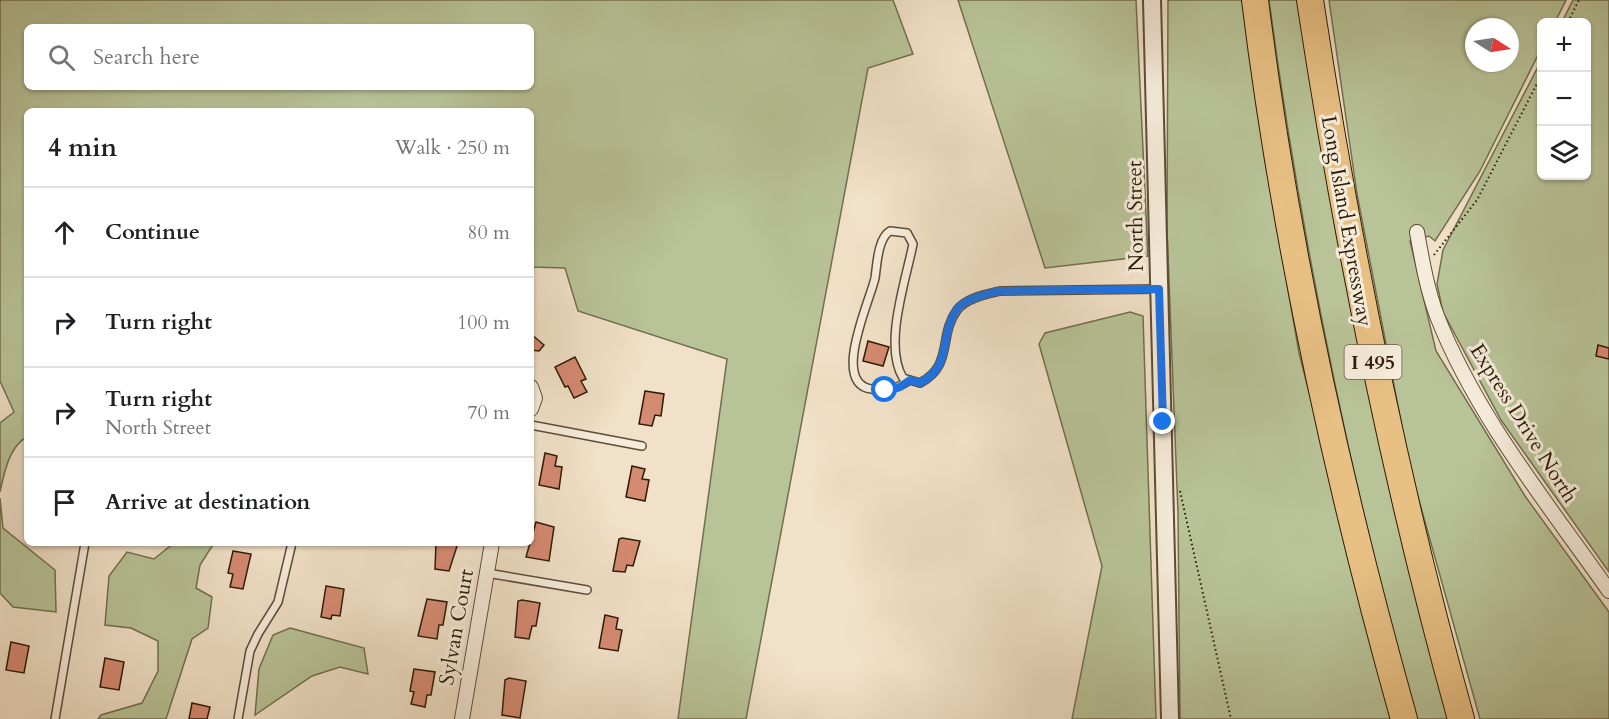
<!DOCTYPE html>
<meta charset="utf-8">
<style>
body{margin:0;font-family:Cardo,serif;background:#f2f2f2;color:#202124}
.controls{position:absolute;right:18px;top:18px;display:grid;overflow:hidden;border-radius:9px;box-shadow:0 2px 4px #0004}
.controls button{width:54px;height:54px;display:grid;place-items:center;padding:0;border:0;border-bottom:2px solid #e0e0e0;background:#fff;color:#202124;font:30px sans-serif}
.compass{position:absolute;left:1465px;top:18px;width:54px;height:54px;border-radius:50%;background:#fff;box-shadow:0 2px 4px #0004;rotate:102deg}
.stop{position:absolute;width:18px;height:18px;margin:-14px;border:4px solid #1a73e8;border-radius:50%;background:#fff}
.stop.end{background:#1a73e8;border-color:#fff;box-shadow:0 2px 6px #0008}
.list{margin:0;padding:0;list-style:none}
h2{display:flex;justify-content:space-between;align-items:center;height:78px;margin:0;padding:0 24px;font-size:26px}
h2 small{font-size:20px;font-weight:400;color:#757577}
.list li{display:grid;grid-template-columns:39px 1fr auto;gap:18px;align-items:center;box-sizing:border-box;height:90px;padding:0 24px;border-top:2px solid #e0e0e0}
.list b{display:block;font-size:22px;white-space:nowrap}
.list p{margin:0;font-size:20px;white-space:nowrap;color:#757577}
.list em{font-size:20px;font-style:normal;color:#757577}
.icon{flex:none;width:33px;height:33px;fill:none;stroke:currentColor;stroke-width:2;stroke-linecap:round;stroke-linejoin:round}
.map{position:relative;flex:none;width:1609px;height:719px;overflow:hidden}
.search{position:absolute;background:#fff;box-shadow:0 2px 4px #0004;left:24px;top:24px;width:510px;height:66px;display:flex;align-items:center;gap:15px;box-sizing:border-box;padding:0 21px;border-radius:9px;color:#757577;font-size:22px}
.panel{position:absolute;background:#fff;box-shadow:0 2px 4px #0004;left:24px;top:108px;width:510px;height:438px;border-radius:9px}
.map>svg:first-child{display:block}
</style>
<div class="map">
<svg width="1609" height="719" viewBox="0 0 1609 719">
<rect width="100%" height="100%" fill="#f1e1c8"/>
<filter id="stains"><feTurbulence type="fractalNoise" baseFrequency=".00333" numOctaves="4"/><feColorMatrix values="0 0 0 0 .2 0 0 0 0 .09 0 0 0 0 .02 0 0 0 .5 -.17"/></filter>
<radialGradient id="worn" r=".72"><stop offset=".6" stop-color="#630" stop-opacity="0"/><stop offset="1" stop-color="#630" stop-opacity=".3"/></radialGradient>
<g fill="#b8c397" stroke="#726f4e" stroke-width="1.5" fill-rule="evenodd">
<path d="M0,0H893L913,54L868,68L746,719H678L727,359L578,311L565,268L531,267V111H27V437C9,446 4,474 0,492V423L14,412L0,381ZM27,27H531V87H27Z"/>
<path d="M958,0H1136L1148,256L1045,268Z"/>
<path d="M1168,0H1244L1273,203L1299,353L1393,719H1180L1178,513L1167,229Z"/>
<path d="M1269,0H1300L1336,232L1378,434L1451,719H1414C1352,482 1301,243 1269,0Z"/>
<path d="M1329,0H1566L1555,22H1542L1541,49L1480,171L1435,241L1429,236L1410,241L1436,351L1525,496L1609,612V719H1480L1410,468L1357,194ZM1474,27H1510V63H1474Z"/>
<path d="M1573,0H1609V572L1501,420L1443,312L1437,284L1443,250L1541,61L1542,176H1586V22H1562Z"/>
<path d="M1130,312L1143,316L1156,719H1072L1102,566L1039,344L1045,333Z"/>
<path d="M0,498L3,528L55,570L56,612L13,607L0,593Z"/>
<path d="M174,543H214L200,565L196,588L212,597L208,628L192,639L166,719H98L101,715L142,703L158,671V641L131,628L105,625L109,576L127,552L154,559Z"/>
<path d="M290,628L364,648L368,674L340,667L312,676L255,715L259,669L273,635Z"/>
</g>
<g fill="#d58a72" stroke="#2d1b05" stroke-width="1.5">
<path d="M531,334L544,345L539,351L531,350Z"/>
<path d="M868,341L889,347L883,366L863,361Z"/>
<path d="M1598,345L1609,348V359L1596,356Z"/>
<path d="M575,357L586,379L581,381L587,392L574,398L568,386L565,387L555,367Z"/>
<path d="M645,391L664,394L661,416L655,415L652,426L639,424Z"/>
<path d="M545,453L557,456L555,466L562,467L559,489L539,485Z"/>
<path d="M632,466L645,469L642,479L649,480L645,501L626,497Z"/>
<path d="M536,522L554,527L549,561L526,557Z"/>
<path d="M622,538L640,541L633,566L627,565L625,572L613,571L619,539Z"/>
<path d="M436,543H458L449,571L435,569Z"/>
<path d="M233,551L251,554L243,589L230,587L233,574L228,573Z"/>
<path d="M326,586L344,589L340,616L332,615L331,619L321,617Z"/>
<path d="M427,599L447,602L443,625H439L437,639L418,636Z"/>
<path d="M522,600L540,603L536,626H532L529,639L515,637L518,601Z"/>
<path d="M605,615L618,618L616,629L622,630L618,651L599,648Z"/>
<path d="M11,642L29,646L24,673L6,670Z"/>
<path d="M105,658L124,662L119,690L100,687Z"/>
<path d="M414,669L435,672L431,695H427L425,707L411,704L414,692L410,691Z"/>
<path d="M509,678L526,681L520,718L502,715L505,680Z"/>
<path d="M192,703L210,707L207,719H189Z"/>
</g>
<g fill="none" stroke-linecap="round" stroke-linejoin="round">
<g stroke="#5e4c36" stroke-width="10">
<g id="service">
<path d="M910,380C897,389 886,391 871,389C831,383 870,301 875,278C877,264 878,238 890,231L907,233L913,244C906,280 883,345 903,378L920,383C954,365 938,336 957,310C966,298 987,294 1000,291L1159,289"/>
<path d="M531,425L642,446"/>
<path d="M487,573L587,590"/>
<path d="M55,719L85,543"/>
<path d="M238,719L250,651L258,634L278,602L292,543"/>
</g>
</g>
<g stroke="#5e4c36" stroke-width="16">
<g id="minor">
<path d="M1417,232C1422,260 1427,289 1437,316C1476,416 1548,504 1609,591"/>
<path d="M531,387L535,398L531,409"/>
<path d="M462,719L492,543"/>
</g>
</g>
<g stroke="#5e4c36" stroke-width="20">
<path id="tertiary" d="M1152,0L1170,719"/>
</g>
<g stroke="#2d1b05" stroke-width="28">
<g id="motorway">
<path d="M1255,0C1285,242 1338,484 1404,719"/>
<path d="M1310,0C1347,243 1395,482 1461,719"/>
</g>
</g>
<g stroke="#2d1b05" stroke-width="2" stroke-dasharray="1.5 3" stroke-linecap="butt">
<path d="M1568,22L1579,0"/>
<path d="M1434,255L1477,200L1542,74"/>
<path d="M1180,491L1231,719"/>
</g>
<use href="#service" stroke="#f6ecdb" stroke-width="7"/>
<use href="#minor" stroke="#f6ecdb" stroke-width="14"/>
<use href="#tertiary" stroke="#f6ecdb" stroke-width="16"/>
<use href="#motorway" stroke="#e8c084" stroke-width="26"/>
</g>
<g fill="none" stroke-linecap="round" stroke-linejoin="round">
<path stroke="#1a73e8" stroke-width="8" d="M885,390L900,387L910,380L920,383C954,365 938,336 957,309C966,298 987,294 1000,291L1159,289L1163,422"/>
</g>
<g text-anchor="middle" stroke-width="6" stroke-linejoin="round" paint-order="stroke">
<rect fill="#f6ecdb" stroke="#695a45" stroke-width="1.5" x="1344.5" y="345" width="57" height="34" rx="4.5"/>
<g font-size="20" font-weight="bold" fill="#2d1b05">
<text x="1373" y="369">I 495</text>
</g>
<g font-size="21" fill="#2d1b05" stroke="#f6ecdb">
<text transform="translate(1135 216) rotate(-91)" y="7">North Street</text>
<text transform="translate(1347 221) rotate(80)" y="7">Long Island Expressway</text>
<text transform="translate(1524 423) rotate(58)" y="7">Express Drive North</text>
<text transform="translate(456 627) rotate(-80)" y="7">Sylvan Court</text>
</g>
</g>
<rect width="100%" height="100%" filter="url(#stains)"/>
<rect width="100%" height="100%" fill="url(#worn)"/>
</svg>
<div class="controls">
<button>+</button>
<button>−</button>
<button><svg class="icon" aria-label="layers" viewBox="0 0 24 24"><path d="M12 4l9 5-9 5-9-5zM3 14l9 5 9-5"/></svg></button>
</div>
<svg class="compass" viewBox="-18 -18 36 36"><path d="M0-13l5 13h-10z" fill="#e53935"/><path d="M0 13l5-13h-10z" fill="#757577"/></svg>
<div class="stop" style="left:885px;top:390px"></div>
<div class="stop end" style="left:1163px;top:422px"></div>
<div class="search"><svg class="icon" aria-label="search" viewBox="0 0 24 24"><circle cx="10" cy="10" r="6"/><path d="M15 15l6 6"/></svg>Search here</div>
<section class="panel">
<h2>4 min<small>Walk · 250 m</small></h2>
<ul class="list">
<li><svg class="icon" aria-label="ahead" viewBox="0 0 24 24"><path d="M12 20V5M6 11l6-6 6 6"/></svg><div><b>Continue</b></div><em>80 m</em></li>
<li><svg class="icon" aria-label="right" viewBox="0 0 24 24"><path d="M7 20v-9h11M14 6l5 5-5 5"/></svg><div><b>Turn right</b></div><em>100 m</em></li>
<li><svg class="icon" aria-label="right" viewBox="0 0 24 24"><path d="M7 20v-9h11M14 6l5 5-5 5"/></svg><div><b>Turn right</b><p>North Street</p></div><em>70 m</em></li>
<li><svg class="icon" aria-label="arrive" viewBox="0 0 24 24"><path d="M6 21V4h12l-3 4 3 4H6"/></svg><div><b>Arrive at destination</b></div></li>
</ul>
</section>
</div>
